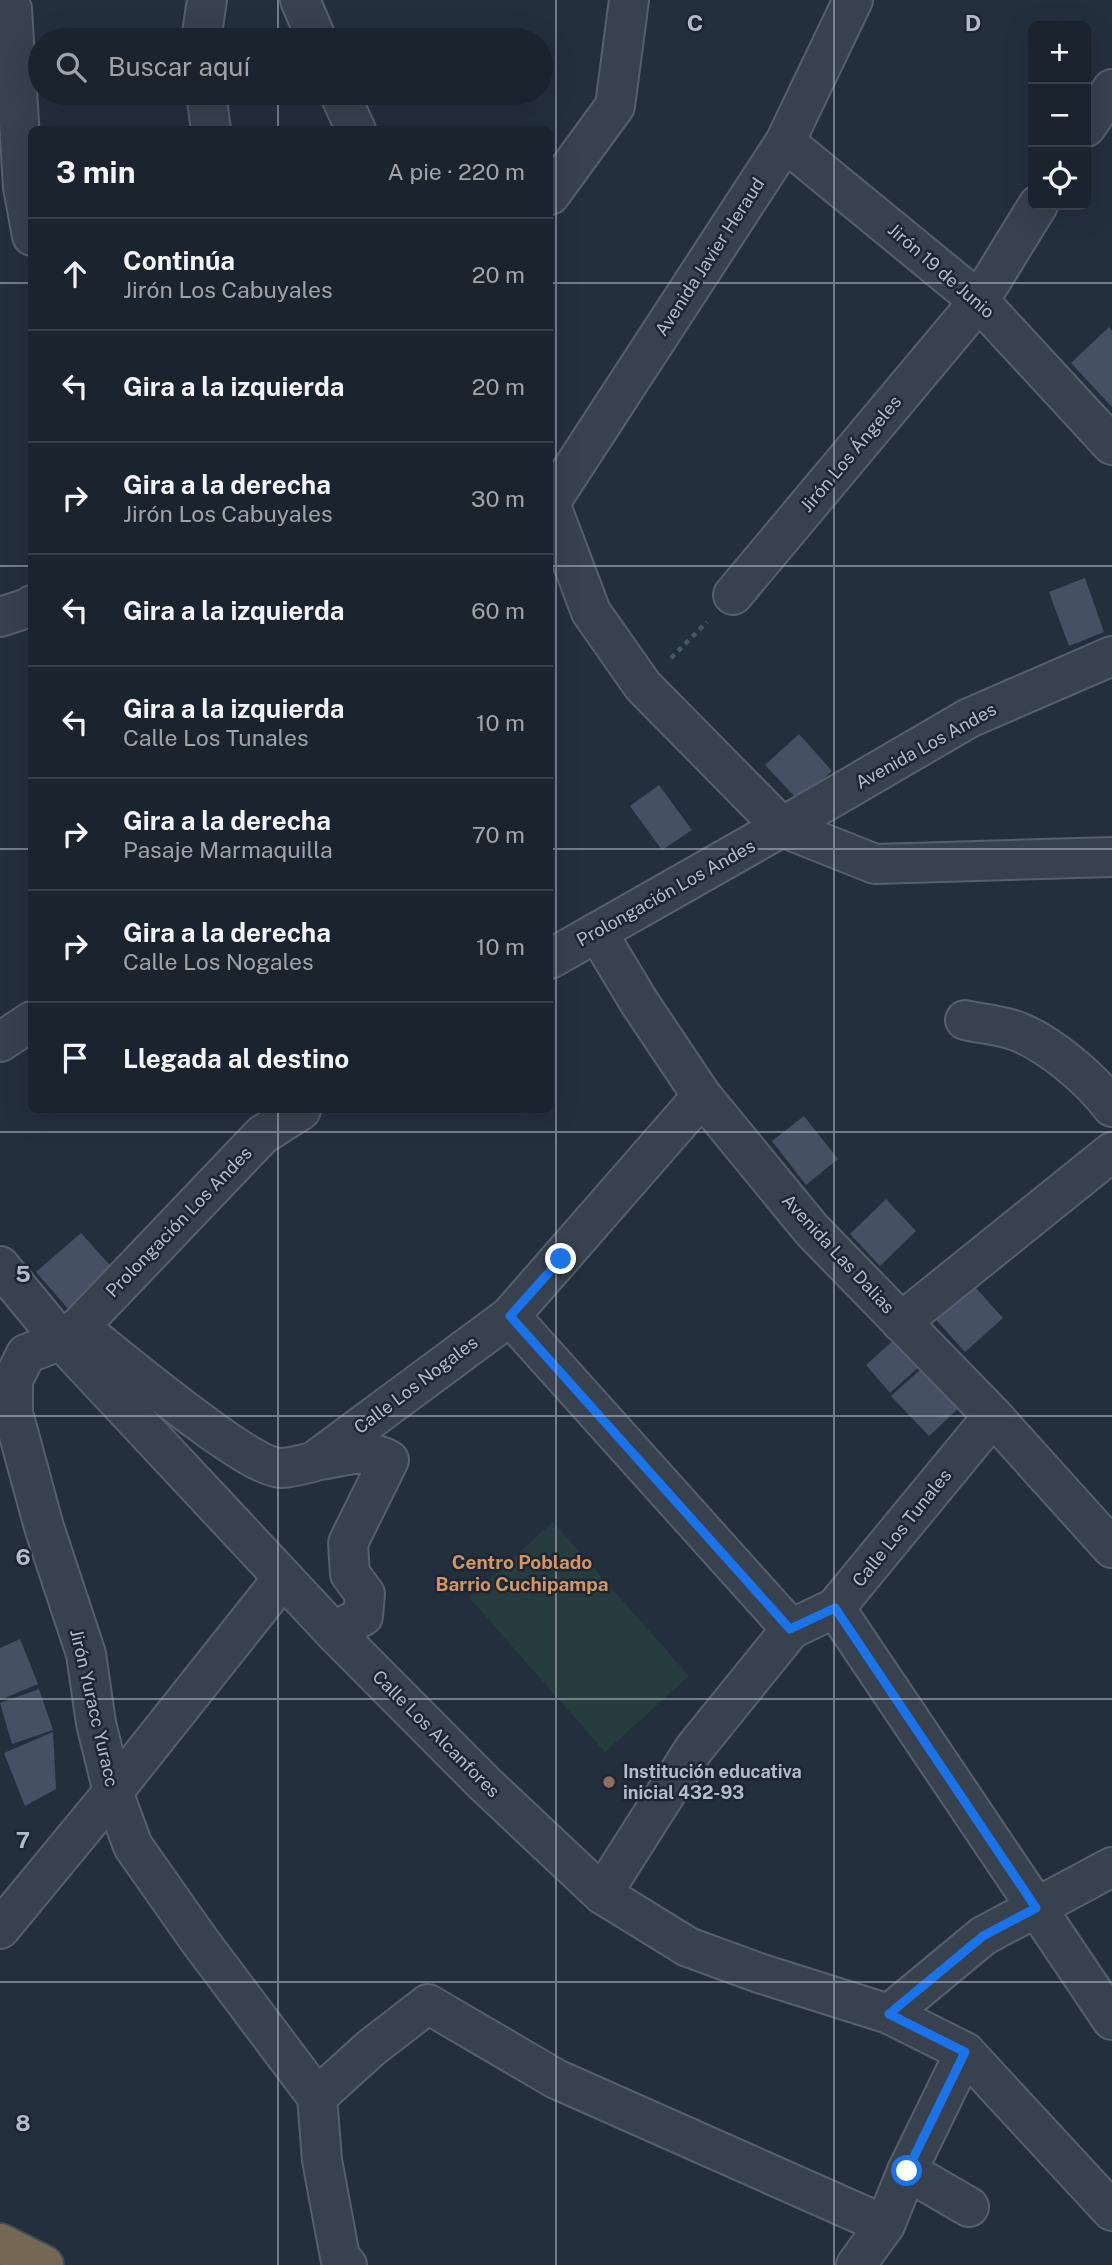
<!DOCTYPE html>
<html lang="es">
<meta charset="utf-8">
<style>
body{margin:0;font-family:"Public Sans",sans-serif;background:#282f3a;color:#f1f3f6}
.controls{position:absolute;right:21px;top:21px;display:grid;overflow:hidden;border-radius:10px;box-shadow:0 7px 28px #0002}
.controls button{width:63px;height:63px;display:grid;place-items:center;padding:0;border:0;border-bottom:2px solid #39404a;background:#1b232e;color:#f1f3f6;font:35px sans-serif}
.stop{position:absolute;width:21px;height:21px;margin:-16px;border:5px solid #1a73e8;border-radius:50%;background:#fff}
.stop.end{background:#1a73e8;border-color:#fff;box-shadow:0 2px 7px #0008}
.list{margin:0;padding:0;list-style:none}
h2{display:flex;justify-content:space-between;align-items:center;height:91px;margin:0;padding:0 28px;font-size:30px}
h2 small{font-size:23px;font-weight:400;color:#a0a4aa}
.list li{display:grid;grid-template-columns:46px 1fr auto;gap:21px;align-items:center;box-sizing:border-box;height:112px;padding:0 28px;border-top:2px solid #39404a}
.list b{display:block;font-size:26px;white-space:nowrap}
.list p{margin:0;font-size:23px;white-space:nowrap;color:#a0a4aa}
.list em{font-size:23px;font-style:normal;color:#a0a4aa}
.icon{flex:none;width:38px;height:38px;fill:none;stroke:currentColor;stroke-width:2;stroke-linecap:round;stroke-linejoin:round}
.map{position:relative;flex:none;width:1112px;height:2265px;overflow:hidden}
.search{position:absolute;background:#1b232e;box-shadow:0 7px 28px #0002;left:28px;top:28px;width:525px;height:77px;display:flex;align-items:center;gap:18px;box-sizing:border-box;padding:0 24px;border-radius:38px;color:#a0a4aa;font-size:26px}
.panel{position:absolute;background:#1b232e;box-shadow:0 7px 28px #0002;left:28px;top:126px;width:525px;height:987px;border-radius:10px}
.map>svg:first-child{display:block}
</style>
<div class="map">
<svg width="1112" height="2265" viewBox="0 0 1112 2265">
<rect width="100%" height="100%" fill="#242f3e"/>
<path fill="#263c3f" d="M553,1522L689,1676L605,1752L469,1597Z"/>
<g fill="#455162">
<path d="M1109,327L1112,331V407L1071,363Z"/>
<path d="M1085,578L1104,632L1069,646L1049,592Z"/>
<path d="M799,734L832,771L799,801L765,765Z"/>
<path d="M659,785L692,830L662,850L630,806Z"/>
<path d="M804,1116L838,1159L806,1185L772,1141Z"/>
<path d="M886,1199L916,1231L880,1266L850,1234Z"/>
<path d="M81,1233L116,1272L70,1311L36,1272Z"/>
<path d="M967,1278L1003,1318L965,1352L929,1312Z"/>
<path d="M896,1338L920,1366L890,1393L866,1365Z"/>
<path d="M922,1368L959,1408L929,1436L891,1396Z"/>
<path d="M20,1639L38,1684L0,1700V1648Z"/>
<path d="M39,1689L53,1730L12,1744L0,1703Z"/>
<path d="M53,1732L56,1789L25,1806L4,1753Z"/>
</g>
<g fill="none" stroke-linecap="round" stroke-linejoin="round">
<g stroke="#565f6c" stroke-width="42">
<g id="minor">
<path d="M300,0L317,40"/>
<path d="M853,0L785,142L550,503L591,612L643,686L782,827L875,864L1112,857"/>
<path d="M12,9L23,187L32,236"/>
<path d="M201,40L207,0"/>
<path d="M206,93L211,130"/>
<path d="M339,93L356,130"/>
<path d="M1086,127L1112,89"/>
<path d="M785,142L979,301L1112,445"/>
<path d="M550,195L615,106L629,0"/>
<path d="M733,595L979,301L1038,205"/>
<path d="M0,617L28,608L32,605"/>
<path d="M597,932L639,1002L702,1096L812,1230L993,1416L1112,1548"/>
<path d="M550,959L782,827L969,718L1112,656"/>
<path d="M965,1020C982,1024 1003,1025 1019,1032C1051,1045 1091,1079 1112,1107"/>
<path d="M0,1042L32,1021"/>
<path d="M301,1110L262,1135L79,1327L61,1340L334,1632L484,1783L602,1894L688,1947L759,1973L889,2014L965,2052L1112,2211"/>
<path d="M0,1266L61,1340L26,1354L13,1380V1413L44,1527L86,1654L96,1723L113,1792L133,1846L199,1940L317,2097L322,2160L340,2257L347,2265"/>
<path d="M510,1316L791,1629"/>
<path d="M901,1322L1112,1152"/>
<path d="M79,1327C114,1354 246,1467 281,1468C291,1468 303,1464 313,1462L510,1316L702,1096"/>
<path d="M320,1460C343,1457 367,1447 389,1460L348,1543L350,1574L365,1594L363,1616L334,1632"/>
<path d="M835,1608L1112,2020"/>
<path d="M602,1894L694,1749L791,1629L835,1608L993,1416"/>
<path d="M0,1929L113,1792L283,1578"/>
<path d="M889,2014L983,1936L1112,1867"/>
<path d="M317,2097L371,2048L428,2004L556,2079L885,2225"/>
<path d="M907,2171L969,2207"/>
<path d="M856,2265L885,2225L907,2171L965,2052"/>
</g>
</g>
<g stroke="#434c59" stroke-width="42">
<path id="highway" d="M0,2243L44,2265"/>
</g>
<path stroke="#44595c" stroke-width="4.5" stroke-dasharray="5 5" stroke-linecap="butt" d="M671,658L707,622"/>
<use href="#minor" stroke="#38414e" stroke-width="38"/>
<use href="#highway" stroke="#746855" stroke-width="38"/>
</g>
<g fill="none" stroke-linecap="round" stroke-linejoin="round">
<path stroke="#1a73e8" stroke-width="9" d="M561,1259L510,1316L790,1629L835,1608L1036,1908L983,1936L889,2014L965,2052L907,2171"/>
</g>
<path fill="none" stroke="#b4bcc9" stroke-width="2" stroke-opacity="0.55" d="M278,0V40M556,0V2265M834,0V2265M278,93V130M0,283H32M550,283H1112M0,566H32M550,566H1112M0,849H32M550,849H1112M278,1110V2265M0,1132H1112M0,1416H1112M0,1699H1112M0,1982H1112"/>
<circle fill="#8d6e63" stroke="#1d2633" stroke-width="2.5" cx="609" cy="1782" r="7"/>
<g text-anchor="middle" stroke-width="5" stroke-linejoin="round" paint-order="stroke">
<g font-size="18" fill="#b4bcc9" stroke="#1d2633">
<text transform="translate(710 257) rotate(-57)" y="6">Avenida Javier Heraud</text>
<text transform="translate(941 271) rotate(41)" y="6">Jirón 19 de Junio</text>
<text transform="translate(851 454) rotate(-50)" y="6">Jirón Los Ángeles</text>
<text transform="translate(926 746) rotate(-29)" y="6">Avenida Los Andes</text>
<text transform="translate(666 893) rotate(-29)" y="6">Prolongación Los Andes</text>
<text transform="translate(179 1222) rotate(-46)" y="6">Prolongación Los Andes</text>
<text transform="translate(838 1254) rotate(47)" y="6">Avenida Las Dalias</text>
<text transform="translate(416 1385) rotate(-37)" y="6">Calle Los Nogales</text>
<text transform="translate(902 1528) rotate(-51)" y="6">Calle Los Tunales</text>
<text transform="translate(94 1708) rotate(77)" y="6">Jirón Yuracc Yuracc</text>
<text transform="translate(436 1734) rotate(45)" y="6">Calle Los Alcanfores</text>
</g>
<g font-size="18" font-weight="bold" fill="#b4bcc9" stroke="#1d2633" text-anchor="start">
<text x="623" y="1778">Institución educativa<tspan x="623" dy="21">inicial 432-93</tspan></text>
</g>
<g font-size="19" font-weight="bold" fill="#d59563" stroke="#1d2633">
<text x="522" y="1569">Centro Poblado<tspan x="522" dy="22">Barrio Cuchipampa</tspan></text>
</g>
</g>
<g font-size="23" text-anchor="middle" font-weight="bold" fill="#b4bcc9" stroke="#1d2633" stroke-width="5" stroke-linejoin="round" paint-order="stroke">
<text x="695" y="31">C</text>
<text x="973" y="31">D</text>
<text x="23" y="1282">5</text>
<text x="23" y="1565">6</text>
<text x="23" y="1848">7</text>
<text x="23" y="2131">8</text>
</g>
</svg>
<div class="controls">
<button>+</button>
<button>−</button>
<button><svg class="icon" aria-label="locate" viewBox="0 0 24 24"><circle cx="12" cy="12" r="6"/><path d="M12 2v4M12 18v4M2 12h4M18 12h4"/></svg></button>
</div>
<div class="stop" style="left:907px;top:2171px"></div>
<div class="stop end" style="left:561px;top:1259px"></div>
<div class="search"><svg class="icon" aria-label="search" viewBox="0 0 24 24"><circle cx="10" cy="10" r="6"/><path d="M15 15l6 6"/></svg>Buscar aquí</div>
<section class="panel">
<h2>3 min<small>A pie · 220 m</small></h2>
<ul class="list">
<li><svg class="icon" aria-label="ahead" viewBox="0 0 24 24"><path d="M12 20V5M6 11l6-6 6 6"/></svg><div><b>Continúa</b><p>Jirón Los Cabuyales</p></div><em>20 m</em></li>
<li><svg class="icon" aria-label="left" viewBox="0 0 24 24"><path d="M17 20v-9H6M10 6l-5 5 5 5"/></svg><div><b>Gira a la izquierda</b></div><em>20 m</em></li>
<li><svg class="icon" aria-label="right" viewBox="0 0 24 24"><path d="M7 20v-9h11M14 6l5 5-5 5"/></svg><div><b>Gira a la derecha</b><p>Jirón Los Cabuyales</p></div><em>30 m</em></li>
<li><svg class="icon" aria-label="left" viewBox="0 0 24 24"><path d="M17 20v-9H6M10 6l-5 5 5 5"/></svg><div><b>Gira a la izquierda</b></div><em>60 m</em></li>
<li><svg class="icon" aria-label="left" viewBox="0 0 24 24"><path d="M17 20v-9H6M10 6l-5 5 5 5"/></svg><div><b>Gira a la izquierda</b><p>Calle Los Tunales</p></div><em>10 m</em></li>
<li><svg class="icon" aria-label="right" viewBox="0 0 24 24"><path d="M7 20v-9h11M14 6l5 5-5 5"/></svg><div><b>Gira a la derecha</b><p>Pasaje Marmaquilla</p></div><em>70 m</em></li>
<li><svg class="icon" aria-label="right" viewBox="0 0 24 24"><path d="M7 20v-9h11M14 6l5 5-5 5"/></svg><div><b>Gira a la derecha</b><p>Calle Los Nogales</p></div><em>10 m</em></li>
<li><svg class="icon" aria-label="arrive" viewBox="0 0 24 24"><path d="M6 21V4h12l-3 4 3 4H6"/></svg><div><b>Llegada al destino</b></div></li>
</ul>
</section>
</div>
